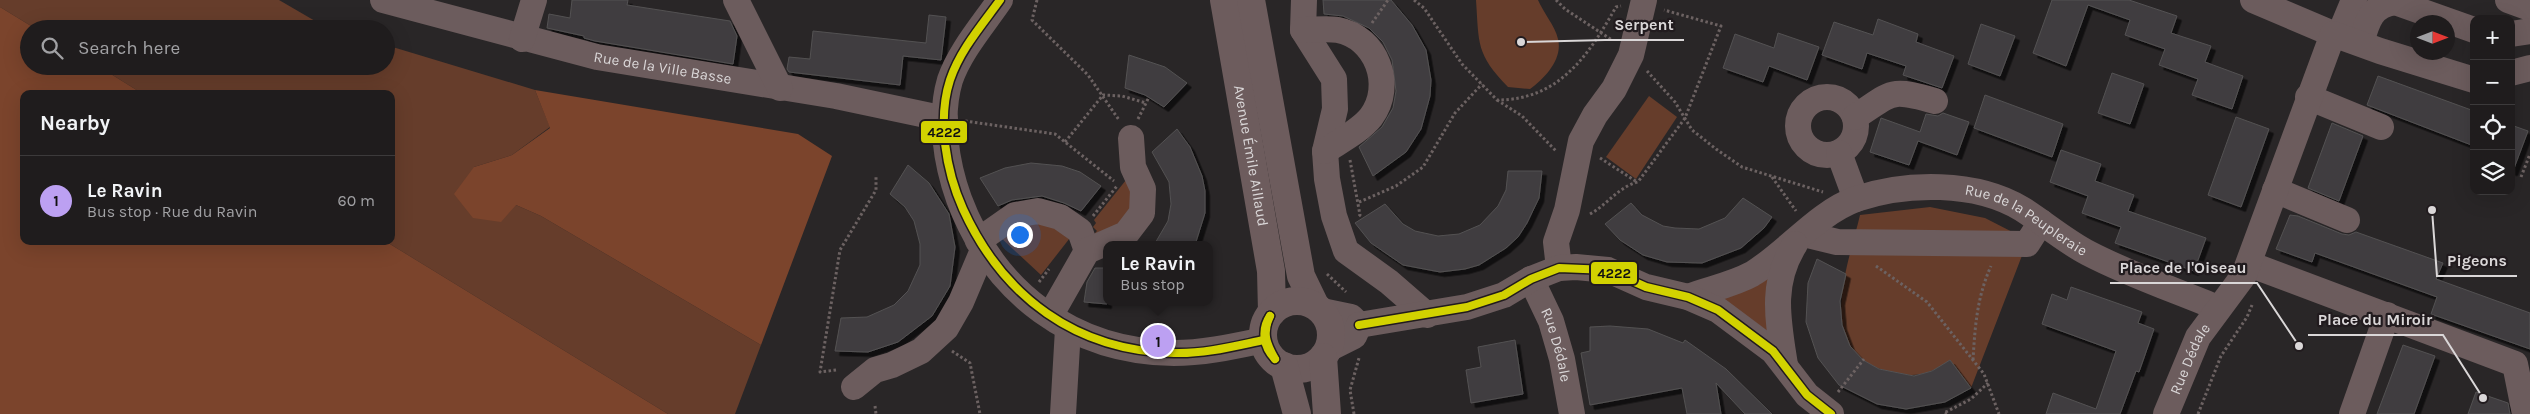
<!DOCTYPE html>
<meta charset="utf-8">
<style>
body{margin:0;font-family:Karla,sans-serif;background:#272526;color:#f1f3f6}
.controls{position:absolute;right:15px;top:15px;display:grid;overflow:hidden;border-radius:10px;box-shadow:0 5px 20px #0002}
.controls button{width:45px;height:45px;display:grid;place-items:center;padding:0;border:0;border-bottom:1px solid #3c3a3b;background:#1f1c1d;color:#f1f3f6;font:25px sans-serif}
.compass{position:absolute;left:2410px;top:15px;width:45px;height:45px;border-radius:50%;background:#1f1c1d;box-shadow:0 5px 20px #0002;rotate:90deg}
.you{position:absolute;left:1019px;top:234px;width:18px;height:18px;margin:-12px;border:4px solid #fff;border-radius:50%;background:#1a73e8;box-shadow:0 0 0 8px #1a73e833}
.badge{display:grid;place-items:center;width:32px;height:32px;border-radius:50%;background:#bca0f2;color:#111;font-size:16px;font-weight:700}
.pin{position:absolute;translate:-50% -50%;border:2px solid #fff;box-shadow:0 1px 5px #0006}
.popup{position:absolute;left:1103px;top:241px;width:110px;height:65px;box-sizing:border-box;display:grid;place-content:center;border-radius:10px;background:#1f1c1d;filter:drop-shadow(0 1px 4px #0005);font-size:16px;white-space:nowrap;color:#a1a1a4}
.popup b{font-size:19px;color:#f1f3f6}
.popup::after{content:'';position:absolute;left:50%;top:100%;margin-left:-10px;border:10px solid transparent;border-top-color:#1f1c1d}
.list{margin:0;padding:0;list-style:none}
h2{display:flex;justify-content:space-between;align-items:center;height:65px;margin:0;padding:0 20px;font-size:21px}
h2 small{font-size:16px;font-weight:400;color:#a1a1a4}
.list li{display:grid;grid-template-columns:32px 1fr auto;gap:15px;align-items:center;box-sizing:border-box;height:90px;padding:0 20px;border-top:1px solid #3c3a3b}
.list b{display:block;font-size:19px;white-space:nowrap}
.list p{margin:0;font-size:16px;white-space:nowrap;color:#a1a1a4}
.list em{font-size:16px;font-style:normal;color:#a1a1a4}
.icon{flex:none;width:28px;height:28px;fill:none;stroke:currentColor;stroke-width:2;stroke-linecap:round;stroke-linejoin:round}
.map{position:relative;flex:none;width:2530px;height:414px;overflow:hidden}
.search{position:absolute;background:#1f1c1d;box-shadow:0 5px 20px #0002;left:20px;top:20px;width:375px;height:55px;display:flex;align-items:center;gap:12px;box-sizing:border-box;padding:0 18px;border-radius:28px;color:#a1a1a4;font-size:19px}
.panel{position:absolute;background:#1f1c1d;box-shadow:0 5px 20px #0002;left:20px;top:90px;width:375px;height:155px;border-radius:10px}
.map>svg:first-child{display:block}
</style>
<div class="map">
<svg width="2530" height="414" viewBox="0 0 2530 414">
<defs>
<filter id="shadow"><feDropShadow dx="4.5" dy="4.5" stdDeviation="0" flood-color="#0009"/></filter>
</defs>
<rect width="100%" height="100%" fill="#292627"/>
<g fill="#663d2b">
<path d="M0,0H279L322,25L334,29H36L0,7Z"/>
<path d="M1476,0H1538C1543,12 1555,26 1558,39C1563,59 1545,78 1530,89L1508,87C1476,54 1479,44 1476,0Z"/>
<path d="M386,45L535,90L550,127L512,155L474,167L516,205L541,216L761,345L735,414H668L385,241H391V94H143L98,66H386Z"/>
<path d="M1649,96L1677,117L1636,179L1606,157Z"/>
<path d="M1130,175L1131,221L1094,234L1097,231L1093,227L1096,223L1094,220Z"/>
<path d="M1930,207L1985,218L2028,240L1971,388L1950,360C1930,375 1914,378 1890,372C1812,353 1848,267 1860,215Z"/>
<path d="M1034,218L1073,234L1041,275L999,236Z"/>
<path d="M1770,268L1769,332L1732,306L1719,294Z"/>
</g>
<g fill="#7b442c">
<path d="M0,7L36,29H29V66H98L143,94H24V241H385L668,414H0Z"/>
<path d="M535,90L798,134L832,156L761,345L541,216L516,205L501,222L473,218L454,194L474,167L512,155L550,128Z"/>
</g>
<g fill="#403e40" stroke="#535152" filter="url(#shadow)">
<path d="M572,0H628L627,5L730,21L737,36L733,64L595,41L584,38V36L547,28L549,14L570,18Z"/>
<path d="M1323,0H1391L1412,25L1426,50L1431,80L1430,96L1421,129L1406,152L1373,176L1359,147L1382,127L1393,108L1396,91L1392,60L1383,42L1369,28L1343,16L1324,14Z"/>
<path d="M2052,0H2129L2177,16L2171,33L2211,46L2205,62L2243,76L2232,109L2192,95L2198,79L2159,65L2165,49L2125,35L2130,20L2088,5L2066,66L2033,53Z"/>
<path d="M929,15L946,17L941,60L903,56L900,85L789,72L787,69L789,57L810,59L813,31L926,43Z"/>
<path d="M1878,19L1918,34L1916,42L1954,56L1942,88L1903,75L1906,66L1867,53L1862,69L1822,55L1834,22L1873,35Z"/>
<path d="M1981,24L2015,36L2000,76L1968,64Z"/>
<path d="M1778,33L1819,47L1807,80L1769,66L1763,82L1723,68L1735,34L1774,48Z"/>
<path d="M1129,55L1165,67L1187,83L1164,107L1145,95L1125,88Z"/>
<path d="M2112,73L2144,84L2130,124L2098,113Z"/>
<path d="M2378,76L2474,111V146L2367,105Z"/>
<path d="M1985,95L2063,124L2052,157L1974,128Z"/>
<path d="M1943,113L1969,122L1957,155L1918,141L1909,165L1870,152L1881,118L1920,132L1926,114L1938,116Z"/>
<path d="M2236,117L2269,129L2241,207L2208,195Z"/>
<path d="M2332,123L2363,136L2339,201L2308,188Z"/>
<path d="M2511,125L2528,131L2513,171H2511Z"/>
<path d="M1177,129L1190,147L1202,176L1205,191V213L1195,245H1154L1168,221L1171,204L1169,182L1152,152Z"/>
<path d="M2061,150L2101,164L2095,181L2134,195L2128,211L2206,238L2194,271L2115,243L2121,227L2082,213L2088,196L2050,182Z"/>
<path d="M1031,163L1062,166L1080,172L1101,186L1081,211L1064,203L1042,196L1012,200L998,206L980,178L1005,168Z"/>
<path d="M908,165L929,183L949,214L955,247L950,286L932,316L898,342L868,352L835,351L841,318L867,317L894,305L908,291L920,265V244L914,221L905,207L890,194Z"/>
<path d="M1508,171H1542L1539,198L1527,223L1518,237L1506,248L1479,265L1465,269L1440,272L1403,265L1371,243L1355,223L1385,204L1403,224L1415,231L1438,236L1459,234L1480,225L1498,206L1506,190Z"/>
<path d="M1743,198L1772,217L1764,228L1741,248L1702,263L1667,262L1643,255L1620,240L1605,224L1631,203L1642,215L1663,226L1675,228L1699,229L1725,218Z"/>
<path d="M2290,215L2298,216L2342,234L2349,235L2356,232L2443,263L2436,279L2530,313V349L2431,314L2437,297L2315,253L2312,262L2276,249Z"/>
<path d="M1817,259L1846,274L1840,301L1842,325L1850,346L1863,360L1879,369L1914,376L1932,371L1950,360L1971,388L1945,402L1906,409L1877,404L1839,385L1818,358L1806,322L1808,283Z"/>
<path d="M1095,268H1107V304L1084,302L1087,282Z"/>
<path d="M2071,287L2142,312L2138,323L2154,329L2139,372L2136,371L2120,414H2046L2053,393L2096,409L2116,351L2042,324L2052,294L2067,300Z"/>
<path d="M1610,326L1648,329L1683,343L1685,340L1726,369L1772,414H1745L1716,383L1721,414H1687L1682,388L1590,405L1581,353L1590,351V327Z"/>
<path d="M1515,340L1523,394L1471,403L1466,370L1481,367L1478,347Z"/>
<path d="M2403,345L2435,356L2414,414H2377Z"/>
<path d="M2476,392L2508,403L2510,414H2468Z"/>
</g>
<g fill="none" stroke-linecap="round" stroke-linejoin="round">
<g stroke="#6c6262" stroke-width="3" stroke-dasharray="2.5 2.5" stroke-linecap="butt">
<path d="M1037,0L1032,20L1088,75L1119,120"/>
<path d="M1414,0L1424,8L1462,64L1497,100C1559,100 1588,56 1616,7L1621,6"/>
<path d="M1556,0L1565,9L1612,40"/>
<path d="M1372,23L1388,0"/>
<path d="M1647,71L1675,102L1692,130L1716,149L1742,167L1823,192"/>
<path d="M1497,100L1522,116L1556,151"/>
<path d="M1138,119L1149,97"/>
<path d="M965,121L1055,134L1114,181"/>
<path d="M1065,142L1103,95L1122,96L1146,103"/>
<path d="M1600,158L1637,182"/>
<path d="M1350,160L1360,215L1358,217"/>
<path d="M1772,177L1796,211"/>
<path d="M2521,177L2530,154"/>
<path d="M1359,202L1396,186L1423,167L1455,113L1482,84"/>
<path d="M1590,214C1607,205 1618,187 1638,182L1685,118L1721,26L1664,10"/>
<path d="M1093,216L1117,186"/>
<path d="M1029,243V235"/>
<path d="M1876,266L1927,302L1984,374L1999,414"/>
<path d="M1327,274L1346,292"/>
<path d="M1039,282L1049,269"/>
<path d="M952,351L970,363L980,414"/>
<path d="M1973,360C1975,326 1977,297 1991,266"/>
<path d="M836,370L820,372L840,250L876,190V175"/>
<path d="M1838,392L1864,359"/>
<path d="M875,406L876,414"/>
<path d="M1354,414L1350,390L1359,358"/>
<path d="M1947,414L1944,413L1971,399L1988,383"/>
<path d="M2198,414L2221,356L2247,317L2252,305"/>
</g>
<g stroke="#6c5c5d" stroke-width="26">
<path id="s1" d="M383,0L597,57L836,96L945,119"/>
<path d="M736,0L780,88"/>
<path d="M1000,0C983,25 960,51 950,80C939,117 946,163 959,199C994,293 1073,352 1174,353C1204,353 1235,346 1264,340"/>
<path d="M1304,0L1303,30L1334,79L1335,109L1325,151L1327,179L1334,216L1346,251L1389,282L1427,315"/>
<path d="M2253,0L2333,34"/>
<path d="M2508,0L2530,8"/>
<path d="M1303,30C1314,30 1327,28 1338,30C1376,37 1395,85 1371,117C1360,131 1340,141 1325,151"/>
<path d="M2511,34L2530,31"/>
<path d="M2339,36L2354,0"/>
<path d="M522,39L534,0"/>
<path d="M2361,43C2367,22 2371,5 2395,2L2474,30"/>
<path d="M2511,73L2530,68"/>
<circle cx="1827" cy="126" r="29"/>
<path d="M2308,97L2381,127"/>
<path d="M1855,117C1894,92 1889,88 1935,101"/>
<path d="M1839,153L1856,199"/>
<path d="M2275,190L2347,220"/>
<path d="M1804,234L1837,242L2027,244L2041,222"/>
<path d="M978,241L1015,215L1038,211L1060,217L1080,231L1087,251"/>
<path d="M2249,264L2515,364L2525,414"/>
<path d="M1559,268L1556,242L1567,210L1581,141L1595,115L1614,89L1631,55L1644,0"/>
<path id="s2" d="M1531,279L1551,321L1562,359L1572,414"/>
<path id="s3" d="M1688,297C1709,289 1732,285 1752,274C1788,252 1816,214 1856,199C1906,182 1976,181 2022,209C2044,223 2065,241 2088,253C2130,275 2175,290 2218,308"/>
<path d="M1322,311L1351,317L1359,325"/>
<path d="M1050,316L1087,251L1126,234L1142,213L1143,189L1133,167L1131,138"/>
<path d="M1359,325L1467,307L1504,295L1531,279L1559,268L1576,267L1608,270L1646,287L1688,297L1718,310L1773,351L1807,395L1831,414"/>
<path d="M1328,349L1354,336L1359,325"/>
<path d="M1785,365C1778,320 1770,284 1795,244"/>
<path d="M854,387L875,370L892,365L921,351L946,328L961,302L983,250"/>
<path d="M1063,414L1068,329"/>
<path id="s4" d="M2166,414L2198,337L2244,275L2333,34L2380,51L2474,80"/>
<path d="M2352,414L2387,315"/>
</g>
<g stroke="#6d5c5d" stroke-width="28">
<path id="s5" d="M1224,0L1271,271L1272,312"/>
<path d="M1251,0L1301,276L1315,305"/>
<circle cx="1297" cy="335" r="34"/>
<path d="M1323,357L1327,414"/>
<path d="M1284,366L1297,414"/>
</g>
<g stroke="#211b1e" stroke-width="11">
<g id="bus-1">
<path d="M1000,0C982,25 960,50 950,80C937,120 946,171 963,209C1003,297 1076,351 1174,353C1205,354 1235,346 1264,340"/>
<path d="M1270,316C1262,333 1266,343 1275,359"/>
<path d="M1270,316C1261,329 1263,347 1275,359"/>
<path d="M1359,325L1467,307L1504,295L1531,279L1559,268L1608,270L1646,287L1688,297L1718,310L1773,351L1807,395L1831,414"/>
</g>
</g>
<use href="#bus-1" stroke="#d2d200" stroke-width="8"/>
</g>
<g text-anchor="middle" stroke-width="4.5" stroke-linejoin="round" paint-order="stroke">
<g font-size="15" fill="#dad7d8" stroke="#211b1e">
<text dy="5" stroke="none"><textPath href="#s1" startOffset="288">Rue de la Ville Basse</textPath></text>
<text dy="5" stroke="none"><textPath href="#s5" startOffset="158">Avenue Émile Aillaud</textPath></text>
<text dy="5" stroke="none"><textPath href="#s3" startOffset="376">Rue de la Peupleraie</textPath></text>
<text dy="5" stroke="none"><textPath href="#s2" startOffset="71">Rue Dédale</textPath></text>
<text dy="5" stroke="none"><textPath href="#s4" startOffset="60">Rue Dédale</textPath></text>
</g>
</g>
<path fill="none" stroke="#dad7d8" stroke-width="2" d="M1521 42L1605 40H1684M2432 210L2437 276H2517M2299 346L2257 283H2110M2483 398L2443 335H2308"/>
<g fill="#dad7d8" stroke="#211b1e" stroke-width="2">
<circle cx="1521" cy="42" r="5"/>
<circle cx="2432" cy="210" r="5"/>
<circle cx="2299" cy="346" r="5"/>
<circle cx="2483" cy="398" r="5"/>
</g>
<g font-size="16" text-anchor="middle" font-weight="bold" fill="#dad7d8" stroke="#211b1e" stroke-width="4.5" stroke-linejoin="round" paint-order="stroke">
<text x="1644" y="30">Serpent</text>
<text x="2477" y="266">Pigeons</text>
<text x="2183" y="273">Place de l'Oiseau</text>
<text x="2375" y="325">Place du Miroir</text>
</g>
<g stroke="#211b1e" stroke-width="2">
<rect x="920" y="120" width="48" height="24" rx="5" fill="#d2d200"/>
<rect x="1590" y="261" width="48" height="24" rx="5" fill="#d2d200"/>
</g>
<g font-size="14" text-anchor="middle" font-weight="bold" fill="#111">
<text x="944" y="137">4222</text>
<text x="1614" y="278">4222</text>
</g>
</svg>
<div class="controls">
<button>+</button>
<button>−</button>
<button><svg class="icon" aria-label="locate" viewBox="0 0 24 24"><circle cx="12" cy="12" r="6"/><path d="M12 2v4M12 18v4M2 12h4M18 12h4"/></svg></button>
<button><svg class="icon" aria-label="layers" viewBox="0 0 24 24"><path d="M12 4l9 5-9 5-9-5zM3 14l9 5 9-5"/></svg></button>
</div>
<svg class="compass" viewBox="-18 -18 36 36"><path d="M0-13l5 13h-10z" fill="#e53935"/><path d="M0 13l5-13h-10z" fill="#a1a1a4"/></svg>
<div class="you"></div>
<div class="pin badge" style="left:1158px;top:341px">1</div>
<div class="popup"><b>Le Ravin</b>Bus stop</div>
<div class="search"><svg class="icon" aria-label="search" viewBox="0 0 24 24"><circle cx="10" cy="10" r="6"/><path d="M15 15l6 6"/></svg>Search here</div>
<section class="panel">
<h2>Nearby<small></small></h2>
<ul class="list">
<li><span class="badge">1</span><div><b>Le Ravin</b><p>Bus stop · Rue du Ravin</p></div><em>60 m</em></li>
</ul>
</section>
</div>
